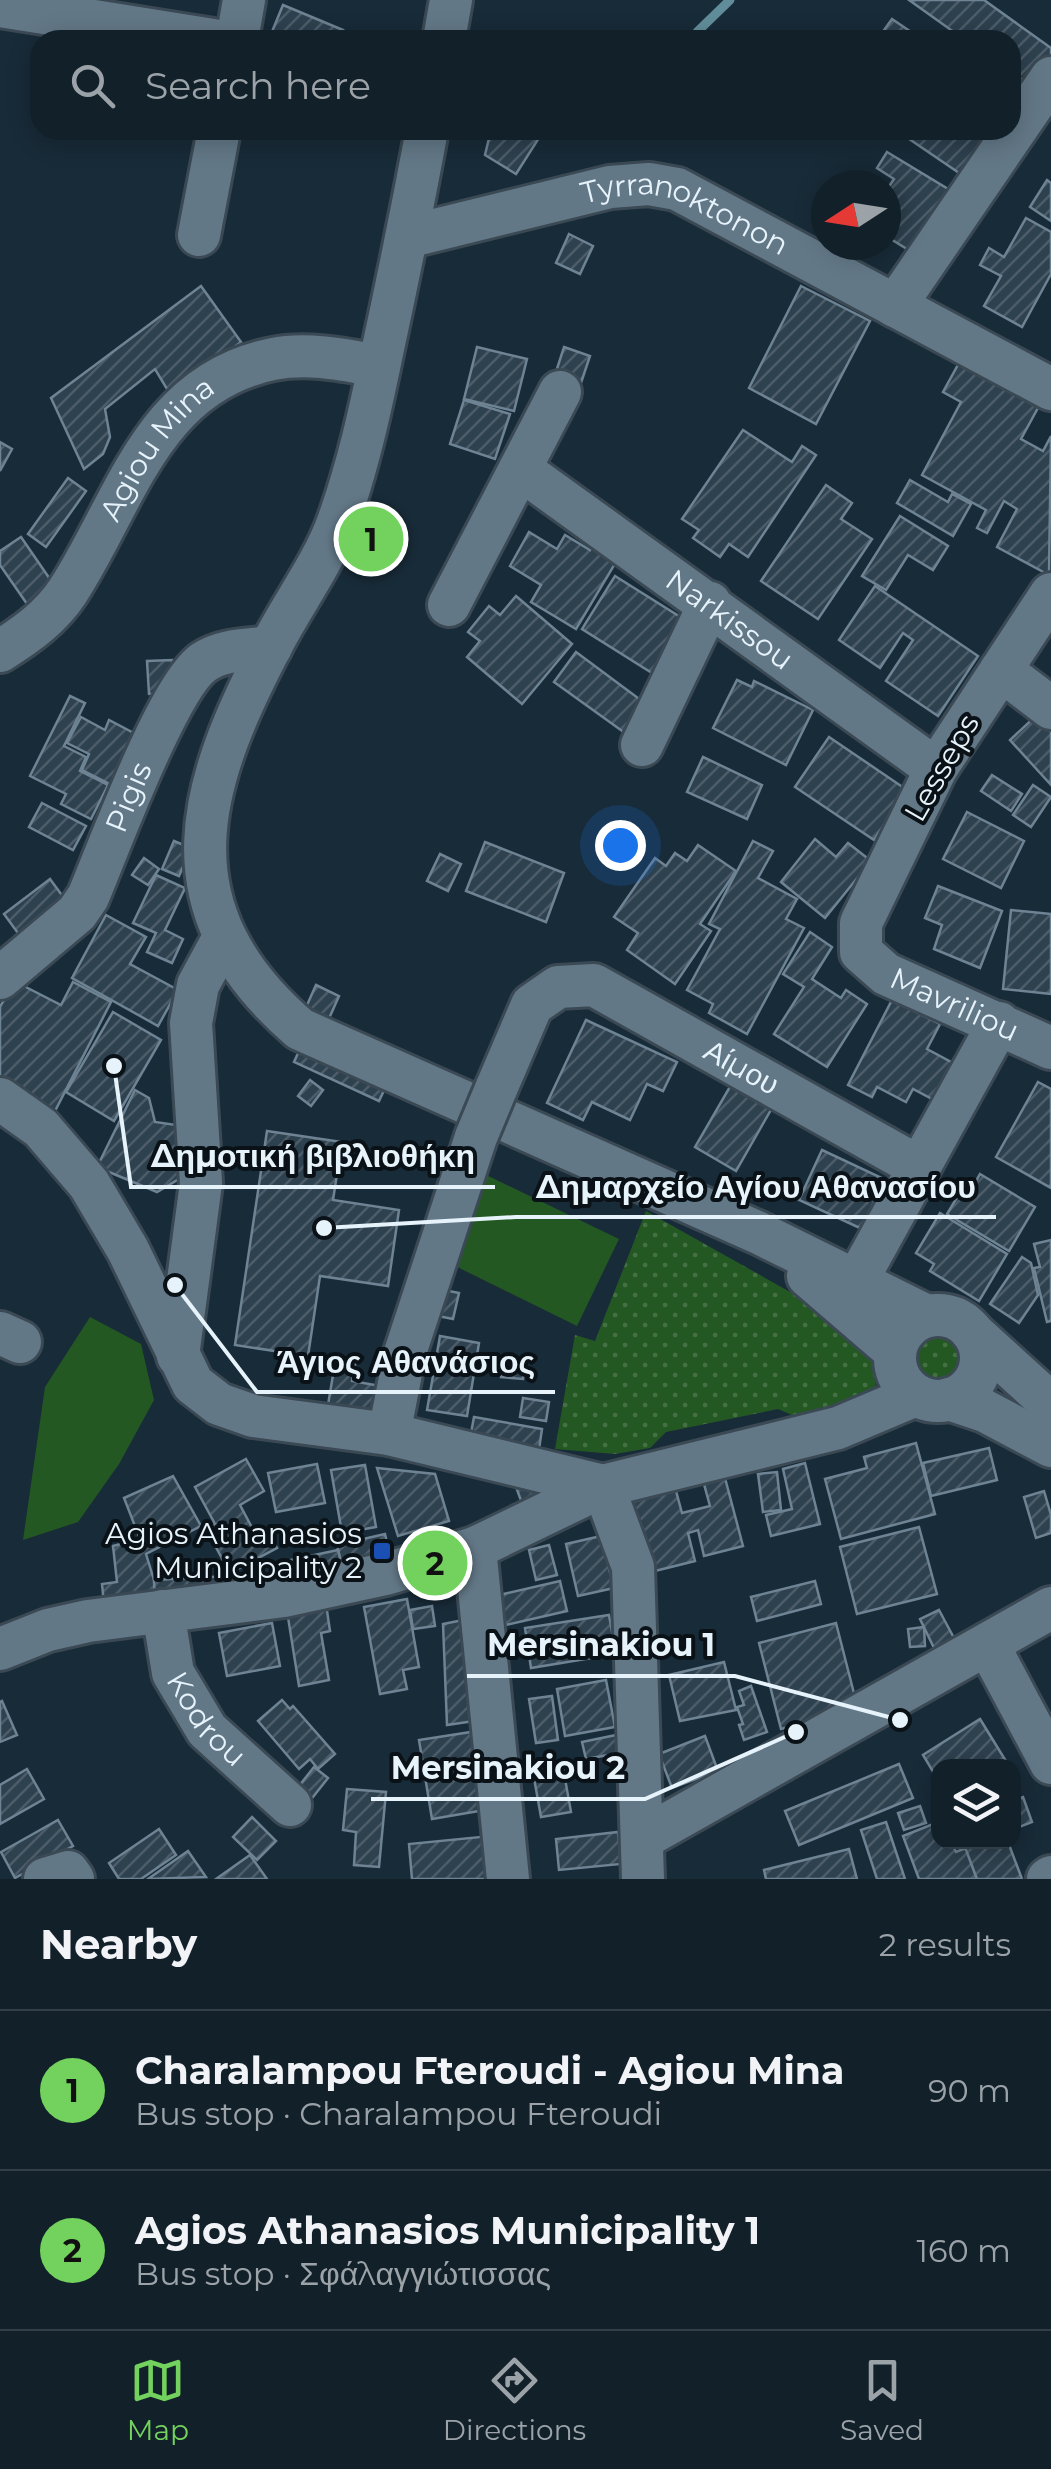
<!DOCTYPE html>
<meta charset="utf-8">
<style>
body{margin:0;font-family:Montserrat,sans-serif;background:#1b2832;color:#f1f3f6}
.controls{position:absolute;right:30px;bottom:30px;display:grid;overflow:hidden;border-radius:20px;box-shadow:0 5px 25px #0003}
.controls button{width:90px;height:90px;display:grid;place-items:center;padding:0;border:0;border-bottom:2px solid #313e47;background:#12202a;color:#f1f3f6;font:50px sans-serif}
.compass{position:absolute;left:811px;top:170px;width:90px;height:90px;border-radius:50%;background:#12202a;box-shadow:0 5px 25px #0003;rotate:258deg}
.you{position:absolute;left:620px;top:845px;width:35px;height:35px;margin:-25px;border:8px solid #fff;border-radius:50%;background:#1a73e8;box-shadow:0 0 0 15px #1a73e833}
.badge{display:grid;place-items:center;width:65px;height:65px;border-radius:50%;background:#72d25d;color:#111;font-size:32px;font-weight:700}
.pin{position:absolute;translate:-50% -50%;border:5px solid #fff;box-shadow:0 2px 10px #0006}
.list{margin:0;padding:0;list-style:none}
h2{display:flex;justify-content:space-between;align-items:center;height:130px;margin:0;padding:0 40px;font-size:42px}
h2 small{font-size:32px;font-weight:400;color:#9ca3a8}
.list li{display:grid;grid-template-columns:65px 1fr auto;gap:30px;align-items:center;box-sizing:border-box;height:160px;padding:0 40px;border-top:2px solid #313e47}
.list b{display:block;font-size:38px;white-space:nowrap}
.list p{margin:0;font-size:32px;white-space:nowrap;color:#9ca3a8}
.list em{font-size:32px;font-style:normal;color:#9ca3a8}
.icon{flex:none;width:55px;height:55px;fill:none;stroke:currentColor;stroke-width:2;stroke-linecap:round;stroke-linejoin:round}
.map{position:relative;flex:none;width:1051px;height:1879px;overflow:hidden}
.search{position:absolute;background:#12202a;box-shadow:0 5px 25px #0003;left:30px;right:30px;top:30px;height:110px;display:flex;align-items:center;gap:25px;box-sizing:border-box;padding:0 35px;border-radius:30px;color:#9ca3a8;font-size:38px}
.sheet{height:450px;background:#12202a}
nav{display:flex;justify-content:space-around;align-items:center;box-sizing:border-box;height:140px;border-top:2px solid #313e47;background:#12202a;font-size:28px;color:#9ca3a8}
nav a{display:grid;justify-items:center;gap:5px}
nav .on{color:#72d25d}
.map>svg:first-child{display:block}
</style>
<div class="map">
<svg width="1051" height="1879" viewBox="0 0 1051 1879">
<defs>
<pattern id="grass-dots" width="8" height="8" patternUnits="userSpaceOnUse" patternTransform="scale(2.5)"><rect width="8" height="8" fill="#245823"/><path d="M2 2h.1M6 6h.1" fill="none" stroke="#447044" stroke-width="1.8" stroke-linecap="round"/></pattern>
<pattern id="building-hatch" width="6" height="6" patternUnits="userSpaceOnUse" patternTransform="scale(2.5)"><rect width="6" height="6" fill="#2e414f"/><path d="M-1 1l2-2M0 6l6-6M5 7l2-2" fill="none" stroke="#4c5d69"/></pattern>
</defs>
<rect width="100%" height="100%" fill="#182b38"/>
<g fill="url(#grass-dots)">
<path d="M646,1211L833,1316L872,1349L876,1388L847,1413L808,1422L778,1409L666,1432L650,1448L615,1454L555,1449L575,1335L595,1341Z"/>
<circle cx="939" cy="1354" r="24"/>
</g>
<g fill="#245823">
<path d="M480,1172L619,1239L577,1326L439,1258Z"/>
<path d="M90,1317L141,1344L154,1400L119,1464L78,1522L23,1540L45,1387Z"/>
</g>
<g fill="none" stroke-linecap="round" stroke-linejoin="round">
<path stroke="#618d9a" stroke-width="9" d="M694,40L697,32L730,0"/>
</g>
<g fill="url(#building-hatch)" stroke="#6e8393" stroke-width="2.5">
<path d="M909,0H984L1051,48V75L1039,92L1011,72V40H965Z"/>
<path d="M283,5L343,30L339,40L269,39Z"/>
<path d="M892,19L923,40H877Z"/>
<path d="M491,130H544L516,174L485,155Z"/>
<path d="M896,130H995L965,177Z"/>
<path d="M887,152L953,192L915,254L886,236V191L894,179L877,168Z"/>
<path d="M1047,180L1051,183V221L1030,207Z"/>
<path d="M1026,218L1051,232V274L1022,327L984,306L1001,276L980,265L989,248L1004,257Z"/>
<path d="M569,234L593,246L580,274L556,263Z"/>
<path d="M201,286L241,342L170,394L155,369L105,409L110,437L103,454L84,469L51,398Z"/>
<path d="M801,286L870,321L816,424L749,388Z"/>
<path d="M477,347L527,359L514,411L464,399Z"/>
<path d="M564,347L590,356L581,383L555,375Z"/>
<path d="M959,363L1039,406L1021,439L1043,451L1051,436L1049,575L997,547L1017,509L1004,501L987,533L977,528L986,510L922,475L961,402L943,392Z"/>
<path d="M464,400L510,414L495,459L450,444Z"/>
<path d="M743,430L792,462L802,446L816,455L748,557L729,544L720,557L693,538L699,530L682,519Z"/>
<path d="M0,442L12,449L0,471Z"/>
<path d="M68,478L86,491L46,547L28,534Z"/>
<path d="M910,480L948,502L952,494L971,504L953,536L897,503Z"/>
<path d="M826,485L852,503L841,519L872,539L818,619L761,581Z"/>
<path d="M900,516L948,546L933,570L908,555L886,590L862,576Z"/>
<path d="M529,532L557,549L565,535L590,550L595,542L619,557L576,629L531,602L541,585L510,566Z"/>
<path d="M21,537L54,585L27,604L0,565V551Z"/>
<path d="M615,576L685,620L652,673L582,629Z"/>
<path d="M875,586L978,656L938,716L886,681L913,640L903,633L880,668L839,640Z"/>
<path d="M516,596L572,644L522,704L467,657L480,641L468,632L489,606L500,615Z"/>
<path d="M576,652L646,704L625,733L554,682Z"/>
<path d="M172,660L174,692L149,694L147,661Z"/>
<path d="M737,680L752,687L754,681L813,710L786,765L713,728Z"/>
<path d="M70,696L85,703L64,746L86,757L80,771L108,785L91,819L61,804L66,794L30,776Z"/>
<path d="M1039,713L1051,726V785L1010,740Z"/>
<path d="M81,717L105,730L109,720L147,740L122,790L82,770L89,754L67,743Z"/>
<path d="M829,737L907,790L874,840L795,787Z"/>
<path d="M703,757L762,785L747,819L687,792Z"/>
<path d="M992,775L1022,794L1011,811L981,791Z"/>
<path d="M1033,785L1051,797L1031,827L1013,815Z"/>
<path d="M42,803L86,826L73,850L29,827Z"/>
<path d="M967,812L1024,841L1001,888L943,859Z"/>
<path d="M815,839L836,857L848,843L871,861L825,918L781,882Z"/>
<path d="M174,841L191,848L179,876L162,869Z"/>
<path d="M753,841L773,851L758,878L797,899L786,919L804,928L747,1034L709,1013L713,1004L687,990L720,929L709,924Z"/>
<path d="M485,842L564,873L546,922L466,891Z"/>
<path d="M698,845L736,871L700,924L711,931L675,984L627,950L638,933L614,917L655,858L666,866L675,853L687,861Z"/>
<path d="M440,854L461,864L448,891L427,881Z"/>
<path d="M144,858L159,869L148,885L132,875Z"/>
<path d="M156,875L185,888L165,930L183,939L172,963L147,952L156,933L133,923Z"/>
<path d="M50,879L72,909L26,944L4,914Z"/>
<path d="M938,886L1002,911L980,968L934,949L942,925L925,918Z"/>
<path d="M1011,910L1051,914V994L1003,989Z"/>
<path d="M106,915L146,937L130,964L178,990L158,1026L72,978Z"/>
<path d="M810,932L832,947L812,979L841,998L846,990L867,1004L827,1067L774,1034L804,987L783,974Z"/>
<path d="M14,981L61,1005L73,982L111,1002L55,1111L0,1083V1007Z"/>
<path d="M316,985L339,996L327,1023L400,1056L379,1101L294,1062L305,1038L295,1032Z"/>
<path d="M892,1000L940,1024L927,1049L953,1063L934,1100L913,1089L906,1102L877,1087L872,1097L848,1085Z"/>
<path d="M113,1012L161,1040L114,1121L66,1092Z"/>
<path d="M586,1020L677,1062L663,1091L647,1084L630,1120L592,1102L583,1120L547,1103Z"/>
<path d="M310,1080L323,1090L311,1106L298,1096Z"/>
<path d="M1038,1082L1051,1089V1188L996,1157Z"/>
<path d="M731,1085L772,1108L736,1171L695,1147Z"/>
<path d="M135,1090L149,1098L155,1122L183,1126L184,1176L157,1192L97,1167Z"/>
<path d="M267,1131L342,1142L333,1200L399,1210L388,1286L320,1276L308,1356L235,1345Z"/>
<path d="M822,1150L884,1179L862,1229L799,1200Z"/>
<path d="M980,1174L1035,1207L1009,1251L947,1214L965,1184L972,1188Z"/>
<path d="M940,1213L1007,1254L979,1301L930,1271L934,1264L916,1253Z"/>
<path d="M1051,1240V1321L1047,1322L1034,1268L1040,1267L1034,1244Z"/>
<path d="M1022,1257L1031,1263L1038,1295L1019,1323L990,1304Z"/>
<path d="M444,1290L459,1293L453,1319L438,1316Z"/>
<path d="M440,1336L479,1343L467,1416L427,1410Z"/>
<path d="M336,1357L356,1360L352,1381L392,1388L385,1421L327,1411Z"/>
<path d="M502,1358L524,1360L523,1379L501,1377Z"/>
<path d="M523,1398L549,1402L546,1421L520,1417Z"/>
<path d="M474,1417L542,1429L538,1456L469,1444Z"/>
<path d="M916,1443L935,1514L841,1539L825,1479L867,1468L864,1457Z"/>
<path d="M989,1448L997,1480L931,1496L923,1463Z"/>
<path d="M246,1459L264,1491L240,1505L257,1537L267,1531L277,1548L230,1573L206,1529L215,1524L195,1487Z"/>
<path d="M805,1463L820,1524L771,1536L766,1515L792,1509L783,1469Z"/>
<path d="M317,1464L325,1503L276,1512L268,1473Z"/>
<path d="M365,1465L376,1527L342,1533L331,1470Z"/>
<path d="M377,1468L435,1474L449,1521L398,1536Z"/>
<path d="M777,1472L781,1510L763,1512L758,1474Z"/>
<path d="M173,1476L201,1526L146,1554L154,1580L155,1601L104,1604L102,1584L117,1582L113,1546L140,1539L124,1498Z"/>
<path d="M725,1478L743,1546L704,1556L698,1530L688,1533L695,1561L647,1573L628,1503L676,1491L682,1513L710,1506L704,1484Z"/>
<path d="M533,1481L539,1501L523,1506L516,1487Z"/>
<path d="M1044,1491L1051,1515V1533L1036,1538L1024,1497Z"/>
<path d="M919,1527L937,1594L857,1614L840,1547Z"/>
<path d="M385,1534L391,1560L343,1571L337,1545Z"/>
<path d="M601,1536L614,1588L578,1596L566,1544Z"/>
<path d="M549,1545L557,1575L536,1580L529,1550Z"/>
<path d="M338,1550L343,1571L290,1583L286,1561Z"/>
<path d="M228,1576V1597L155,1601L154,1580Z"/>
<path d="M560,1581L567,1611L506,1625L499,1595Z"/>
<path d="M815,1581L821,1604L757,1621L751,1597Z"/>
<path d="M407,1599L419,1667L403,1670L407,1689L380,1694L364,1607Z"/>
<path d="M326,1604L330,1631L321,1633L329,1680L299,1686L287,1611Z"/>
<path d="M432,1606L435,1626L413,1629L410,1610Z"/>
<path d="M939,1610L955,1640L935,1650L920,1619Z"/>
<path d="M609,1615L616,1654L531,1668L525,1628Z"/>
<path d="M473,1618L488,1719L447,1725L443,1624Z"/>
<path d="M272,1623L280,1666L227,1676L219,1633Z"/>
<path d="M836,1623L858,1709L781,1729L759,1643Z"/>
<path d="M924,1627L925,1646L910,1647L908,1629Z"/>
<path d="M724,1662L736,1710L680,1721L669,1675Z"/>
<path d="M606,1680L615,1727L565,1736L557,1689Z"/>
<path d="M751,1686L767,1732L744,1740L739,1725L743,1724L737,1707L744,1705L739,1691Z"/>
<path d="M552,1696L558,1740L536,1743L529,1699Z"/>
<path d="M282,1700L290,1709L293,1706L335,1754L318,1769L310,1759L299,1769L258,1721Z"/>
<path d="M2,1701L17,1735L0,1742V1702Z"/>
<path d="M980,1719L1009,1766H938V1780L923,1755Z"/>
<path d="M471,1732L485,1810L432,1819L419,1740Z"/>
<path d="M616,1735L619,1753L586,1759L582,1742Z"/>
<path d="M705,1736L718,1771L672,1788L659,1754Z"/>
<path d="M562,1762L571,1812L541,1817L532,1767Z"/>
<path d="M899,1764L913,1798L799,1845L785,1811Z"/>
<path d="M314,1767L328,1778L309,1802L295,1791Z"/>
<path d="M27,1769L44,1799L0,1824V1785Z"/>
<path d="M347,1789L386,1792L379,1867L354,1865L356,1832L343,1830Z"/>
<path d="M1023,1797L1032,1822L1014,1829V1800Z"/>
<path d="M920,1806L926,1823L904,1830L898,1813Z"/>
<path d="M252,1817L276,1841L257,1860L233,1837Z"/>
<path d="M58,1820L73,1846L15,1878L1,1852Z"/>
<path d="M886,1822L905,1879H877L861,1830Z"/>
<path d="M938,1822V1842H951L956,1852L966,1848L977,1879H919L903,1836Z"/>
<path d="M159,1829L176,1855L141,1879H119L109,1863Z"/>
<path d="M618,1832L621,1864L559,1870L556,1839Z"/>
<path d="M490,1836L494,1879H412L409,1844Z"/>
<path d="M963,1842H1008L1022,1879H977Z"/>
<path d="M849,1849L857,1879H766L764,1870Z"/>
<path d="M188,1851L206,1877L148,1879Z"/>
<path d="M250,1855L267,1879H216Z"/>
</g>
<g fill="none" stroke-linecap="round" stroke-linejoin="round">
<g stroke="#3a4954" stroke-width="48">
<g id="minor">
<path d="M0,6L213,40"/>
<path d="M237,40L244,0"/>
<path d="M444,40L451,0"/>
<path d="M427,130C413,205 398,279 382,353C370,411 358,466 338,522C324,561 297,598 277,635C198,782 157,906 300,1029L759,1233L927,1316"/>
<path d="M199,235L219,130"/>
<path id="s1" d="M407,237L610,187L649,184L677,189L1051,389"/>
<path d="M895,306L1051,78"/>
<path id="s2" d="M520,469L936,769"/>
<path id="s3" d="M1051,594L936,769L861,923V952L886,974L1051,1048"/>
<path d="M449,605L560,392"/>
<path id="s4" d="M0,651C26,635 51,617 68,591C126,502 152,383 273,359C308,352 345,360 379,366"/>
<path d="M1001,670L1051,708"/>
<path d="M642,745L710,603"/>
<path id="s5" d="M0,978L77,913L88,897C108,850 168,686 204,662C223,649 249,650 271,647"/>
<path id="s6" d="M496,1089L532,1005L558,987L594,985L919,1167"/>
<path d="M0,1099L41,1128L89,1184L128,1250L193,1384L219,1404L253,1416L389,1434L603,1486L838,1428L916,1395"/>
<path d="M808,1276L895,1351"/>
<path d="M856,1282L999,1023"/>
<circle cx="938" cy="1358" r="43"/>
<path d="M972,1332L1051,1404"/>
<path d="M0,1333L20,1342"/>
<path d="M178,1356L201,1183L191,1023L198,985L223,939"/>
<path d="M949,1399L985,1411L1051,1446"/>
<path d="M389,1434L405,1353L476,1137"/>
<path d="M603,1486L633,1567L643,1879"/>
<path d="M475,1548L508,1879"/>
<path id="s7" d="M163,1611L173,1673L207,1730L290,1805"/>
<path d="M988,1645L1051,1763"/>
<path d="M0,1649L48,1630L88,1621L284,1596L385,1574L475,1548L603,1486"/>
<path d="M643,1838L1051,1608"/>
<path d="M45,1879L68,1872L73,1879"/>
<path d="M1048,1879L1051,1877"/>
</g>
</g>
<use href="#minor" stroke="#637887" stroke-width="42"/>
<g stroke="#3a4954" stroke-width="48" stroke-linecap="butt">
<path id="minor-bridge" d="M476,1137L496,1089"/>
</g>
<use href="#minor-bridge" stroke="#637887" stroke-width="42"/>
</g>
<rect fill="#1a4fb4" stroke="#0a1218" stroke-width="4" x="372" y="1541" width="20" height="20" rx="5"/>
<g text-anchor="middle" stroke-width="8" stroke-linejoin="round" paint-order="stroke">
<g font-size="30" fill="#e7f3fb" stroke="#0a1218">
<text dy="10" stroke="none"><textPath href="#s1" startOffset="290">Tyrranoktonon</textPath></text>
<text dy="10" stroke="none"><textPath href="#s4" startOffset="260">Agiou Mina</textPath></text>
<text dy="10" stroke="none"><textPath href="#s2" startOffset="258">Narkissou</textPath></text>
<text transform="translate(942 768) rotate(-60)" y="10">Lesseps</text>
<text dy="10" stroke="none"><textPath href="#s5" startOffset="228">Pigis</textPath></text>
<text dy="10" stroke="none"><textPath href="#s3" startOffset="518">Mavriliou</textPath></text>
<text dy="10" stroke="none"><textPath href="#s6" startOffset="328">Αίμου</textPath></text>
<text dy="10" stroke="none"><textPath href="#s7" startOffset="120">Kodrou</textPath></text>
</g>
<g font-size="30" fill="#e7f3fb" stroke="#0a1218" text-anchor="end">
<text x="362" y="1544">Agios Athanasios<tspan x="362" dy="34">Municipality 2</tspan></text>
</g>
</g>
<path fill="none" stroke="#e7f3fb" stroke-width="4" d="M114 1066L131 1187H495M324 1228L516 1217H996M175 1285L257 1392H555M900 1720L735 1676H467M796 1732L645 1799H371"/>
<g fill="#e7f3fb" stroke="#0a1218" stroke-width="4">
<circle cx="114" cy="1066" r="10"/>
<circle cx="324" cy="1228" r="10"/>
<circle cx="175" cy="1285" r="10"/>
<circle cx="900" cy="1720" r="10"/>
<circle cx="796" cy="1732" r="10"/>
</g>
<g font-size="32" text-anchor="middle" font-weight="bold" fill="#e7f3fb" stroke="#0a1218" stroke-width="8" stroke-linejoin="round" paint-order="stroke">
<text x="313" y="1167">Δημοτική βιβλιοθήκη</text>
<text x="756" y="1198">Δημαρχείο Αγίου Αθανασίου</text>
<text x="406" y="1373">Άγιος Αθανάσιος</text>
<text x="601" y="1656">Mersinakiou 1</text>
<text x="508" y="1779">Mersinakiou 2</text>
</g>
</svg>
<div class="controls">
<button><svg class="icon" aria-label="layers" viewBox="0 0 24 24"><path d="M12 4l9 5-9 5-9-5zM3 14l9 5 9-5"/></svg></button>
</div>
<svg class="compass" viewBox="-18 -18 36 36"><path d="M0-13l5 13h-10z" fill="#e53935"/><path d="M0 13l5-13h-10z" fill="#9ca3a8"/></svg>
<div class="you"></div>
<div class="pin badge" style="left:371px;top:539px">1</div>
<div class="pin badge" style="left:435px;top:1563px">2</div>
<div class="search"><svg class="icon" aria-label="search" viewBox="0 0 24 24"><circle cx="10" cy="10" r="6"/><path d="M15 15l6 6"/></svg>Search here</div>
</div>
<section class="sheet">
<h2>Nearby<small>2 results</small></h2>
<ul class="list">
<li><span class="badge">1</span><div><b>Charalampou Fteroudi - Agiou Mina</b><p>Bus stop · Charalampou Fteroudi</p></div><em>90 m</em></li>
<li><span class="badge">2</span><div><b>Agios Athanasios Municipality 1</b><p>Bus stop · Σφάλαγγιώτισσας</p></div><em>160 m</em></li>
</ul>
</section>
<nav>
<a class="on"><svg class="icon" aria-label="map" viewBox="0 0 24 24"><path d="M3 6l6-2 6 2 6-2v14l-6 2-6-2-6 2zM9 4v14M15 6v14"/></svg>Map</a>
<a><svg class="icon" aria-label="directions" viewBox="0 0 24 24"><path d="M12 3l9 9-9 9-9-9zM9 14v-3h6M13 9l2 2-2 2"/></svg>Directions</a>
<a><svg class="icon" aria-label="saved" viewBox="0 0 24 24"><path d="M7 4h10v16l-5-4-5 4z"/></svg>Saved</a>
</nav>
